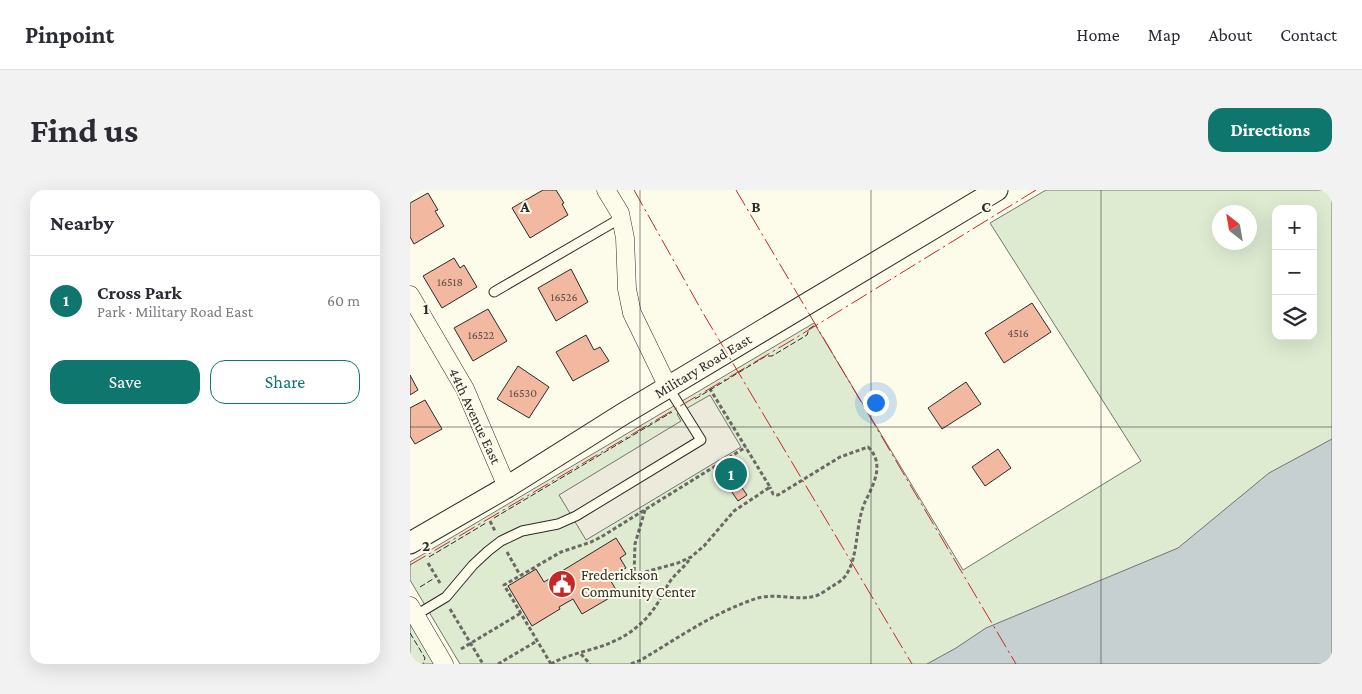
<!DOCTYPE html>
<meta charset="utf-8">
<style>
body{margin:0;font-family:"Crimson Pro",serif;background:#f2f2f3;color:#2b2b33}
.controls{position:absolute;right:15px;top:15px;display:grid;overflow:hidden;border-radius:10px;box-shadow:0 5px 20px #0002}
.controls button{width:45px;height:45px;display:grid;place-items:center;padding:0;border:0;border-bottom:1px solid #e1e1e2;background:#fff;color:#2b2b33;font:25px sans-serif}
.compass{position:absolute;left:802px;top:15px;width:45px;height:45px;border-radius:50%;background:#fff;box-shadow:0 5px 20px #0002;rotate:329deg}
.you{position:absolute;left:465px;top:212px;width:18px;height:18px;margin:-12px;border:4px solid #fff;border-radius:50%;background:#1a73e8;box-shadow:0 0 0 8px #1a73e833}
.badge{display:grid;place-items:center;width:32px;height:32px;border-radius:50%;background:#0f766e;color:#fff;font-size:16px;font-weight:700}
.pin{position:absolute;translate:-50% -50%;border:2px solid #fff;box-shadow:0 1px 5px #0006}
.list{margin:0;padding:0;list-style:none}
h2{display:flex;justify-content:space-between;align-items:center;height:65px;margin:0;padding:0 20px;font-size:21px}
h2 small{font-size:16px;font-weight:400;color:#7c7c81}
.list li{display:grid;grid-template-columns:32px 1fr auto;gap:15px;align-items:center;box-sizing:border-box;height:90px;padding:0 20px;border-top:1px solid #e1e1e2}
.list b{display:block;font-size:19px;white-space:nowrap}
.list p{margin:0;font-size:16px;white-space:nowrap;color:#7c7c81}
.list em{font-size:16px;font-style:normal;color:#7c7c81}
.actions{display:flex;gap:10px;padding:15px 20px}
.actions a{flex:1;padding:11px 0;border:1px solid #0f766e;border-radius:15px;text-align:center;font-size:18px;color:#0f766e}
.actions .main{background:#0f766e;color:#fff}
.icon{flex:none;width:28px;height:28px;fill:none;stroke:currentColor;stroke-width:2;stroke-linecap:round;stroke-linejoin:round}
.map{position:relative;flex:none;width:922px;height:474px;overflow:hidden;border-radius:15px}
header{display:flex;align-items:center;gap:30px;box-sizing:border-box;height:70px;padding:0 25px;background:#fff;border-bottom:1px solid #e1e1e2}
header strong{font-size:24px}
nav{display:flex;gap:28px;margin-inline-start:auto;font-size:18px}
.intro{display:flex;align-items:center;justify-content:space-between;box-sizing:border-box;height:120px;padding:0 30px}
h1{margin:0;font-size:35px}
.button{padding:12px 22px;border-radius:15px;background:#0f766e;color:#fff;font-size:18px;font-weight:700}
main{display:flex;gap:30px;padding:0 30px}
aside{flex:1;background:#fff;border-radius:15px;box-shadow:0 5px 20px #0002}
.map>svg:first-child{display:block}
</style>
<header>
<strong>Pinpoint</strong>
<nav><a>Home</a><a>Map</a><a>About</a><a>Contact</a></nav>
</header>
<div class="intro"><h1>Find us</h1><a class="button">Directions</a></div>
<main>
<aside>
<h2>Nearby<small></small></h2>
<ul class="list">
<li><span class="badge">1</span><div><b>Cross Park</b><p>Park · Military Road East</p></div><em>60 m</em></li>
</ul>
<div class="actions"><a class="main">Save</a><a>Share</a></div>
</aside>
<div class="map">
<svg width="922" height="474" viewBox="0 0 922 474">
<rect width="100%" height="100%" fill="#fdfbea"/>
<g fill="#deebd1" stroke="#74746e" fill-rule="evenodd">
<path d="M636,0H922V474H50L0,390V372L404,133L553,380L731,271L580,33ZM866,19H903V146H866ZM809,22H839V52H809Z"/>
<path d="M0,431L27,474H0Z"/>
</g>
<path fill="#eceadb" stroke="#74746e" d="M300,205L331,257L176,350L149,305L271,231L267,224Z"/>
<path fill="#c7d0d0" stroke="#74746e" d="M922,249V474H517L546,458L576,438L768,358L859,283Z"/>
<g fill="#f2b8a0" stroke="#2b2b2b">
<path d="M133,0H146L154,13L152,14L158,25L120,48L102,18Z"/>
<path d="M18,3L28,20L25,21L34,36L4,54L0,47V13Z"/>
<path d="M44,68L50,78L54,75L67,97L32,118L13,86Z"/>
<path d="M161,79L178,112L146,131L128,98Z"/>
<path d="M622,113L641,142L594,173L575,143Z"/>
<path d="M78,119L97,151L63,171L44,138Z"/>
<path d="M176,145L184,160L190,157L199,171L163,191L146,162Z"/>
<path d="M108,176L139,197L119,228L87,209Z"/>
<path d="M0,185L8,200L0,205Z"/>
<path d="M556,192L571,214L532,239L518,218Z"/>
<path d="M15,210L32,239L5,254L0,246V218Z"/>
<path d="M588,259L601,278L575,296L562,277Z"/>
<path d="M326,289L337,305L328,311L317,295Z"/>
<path d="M206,348L216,364L210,368L216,378L199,388L208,403L172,424L163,409L149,417L150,419L122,436L98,396L126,379L134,392Z"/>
</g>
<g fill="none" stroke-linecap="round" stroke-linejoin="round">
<g stroke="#2b2b2b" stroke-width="11">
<g id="service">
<path d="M84,102L211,28"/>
<path d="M6,425L36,407L63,375L78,361L91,351L112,341L148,334L166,326L291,250L258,197"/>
</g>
</g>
<g stroke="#2b2b2b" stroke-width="19">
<g id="minor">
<path d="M196,0L210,23L215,48L217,99L222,123L258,197"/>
<path d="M0,105L55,199L97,297"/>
<path d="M0,416L34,474"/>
</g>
</g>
<g stroke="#2b2b2b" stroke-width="23">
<path id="tertiary" d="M0,353L97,297L213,224L587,0"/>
</g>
<g stroke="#6a6964" stroke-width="3" stroke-dasharray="4 2.5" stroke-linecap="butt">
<path d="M235,320L225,354L224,385L268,373L281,367L294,356L324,321L360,297L300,199"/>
<path d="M80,331L85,341"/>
<path d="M97,362L110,385"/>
<path d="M18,373L30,393"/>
<path d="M40,419L73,474"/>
<path d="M51,459L111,423"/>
<path d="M171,464L180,474"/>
<path d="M88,474L127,451"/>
<path d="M141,474L94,395L151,362L181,352L191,347L336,257"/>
<path d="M141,474C157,464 181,461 200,453C217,446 232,435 243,420C250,411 254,400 261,390C267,382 276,376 281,367"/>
<path d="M221,474L231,470C268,448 306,421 348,408C367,403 386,411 405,406C410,405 416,400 421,397C426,394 433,390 436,385C449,366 445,334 455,312C464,294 475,273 458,257L430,267L368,305L363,304L360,297"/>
</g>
<use href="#service" stroke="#fdfbea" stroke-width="9"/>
<use href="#minor" stroke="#fdfbea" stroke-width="18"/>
<use href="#tertiary" stroke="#fdfbea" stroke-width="21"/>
<g stroke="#2b2b2b" stroke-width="1" stroke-dasharray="6 2.5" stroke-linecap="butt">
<path d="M285,209L356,166H362L397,145L399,139L405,135"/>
<path d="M84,328L262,222"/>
<path d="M19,367L76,333"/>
<path d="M10,397L23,389"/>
<path d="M0,443L15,468L13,474"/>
</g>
<g stroke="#c62828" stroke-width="1" stroke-dasharray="18 4 2.5 4" stroke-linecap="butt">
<path d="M224,0L293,123L502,474"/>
<path d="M326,0L606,474"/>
<path d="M0,375L384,149L626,0"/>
</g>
</g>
<path fill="none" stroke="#2b2b2b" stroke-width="1" stroke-opacity="0.55" d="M230,0V474M461,0V474M691,0V474M0,237H922"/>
<defs>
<g id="civic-disc" transform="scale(1.4375)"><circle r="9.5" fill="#c62828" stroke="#fdfbea"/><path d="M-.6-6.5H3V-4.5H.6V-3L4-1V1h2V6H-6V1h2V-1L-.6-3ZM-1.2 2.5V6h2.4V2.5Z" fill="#fff"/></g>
</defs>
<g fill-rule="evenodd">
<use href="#civic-disc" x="152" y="394"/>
</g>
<g text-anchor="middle" stroke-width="4" stroke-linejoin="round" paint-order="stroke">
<g font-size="12" fill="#5d4e48">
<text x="40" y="96">16518</text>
<text x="154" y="111">16526</text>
<text x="608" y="147">4516</text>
<text x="71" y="149">16522</text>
<text x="113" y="207">16530</text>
</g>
<g font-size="15" fill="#2b2b2b" stroke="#fdfbea">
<text transform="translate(293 176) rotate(-31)" y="5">Military Road East</text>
<text transform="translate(65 226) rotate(65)" y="5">44th Avenue East</text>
</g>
<g font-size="15" fill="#2b2b2b" stroke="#fdfbea" text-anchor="start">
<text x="171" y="390">Frederickson<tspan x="171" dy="17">Community Center</tspan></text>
</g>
</g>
<g font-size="16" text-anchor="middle" font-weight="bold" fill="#2b2b2b" stroke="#fdfbea" stroke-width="4" stroke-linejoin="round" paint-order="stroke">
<text x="115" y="22">A</text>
<text x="346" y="22">B</text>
<text x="576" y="22">C</text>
<text x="16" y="124">1</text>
<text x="16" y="361">2</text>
</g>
</svg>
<div class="controls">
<button>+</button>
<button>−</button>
<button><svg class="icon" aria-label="layers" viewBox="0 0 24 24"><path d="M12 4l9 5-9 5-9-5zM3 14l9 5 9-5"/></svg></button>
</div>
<svg class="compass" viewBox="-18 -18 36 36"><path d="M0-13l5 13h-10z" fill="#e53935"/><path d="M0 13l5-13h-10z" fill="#7c7c81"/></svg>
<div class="you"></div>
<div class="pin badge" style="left:321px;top:284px">1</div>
</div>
</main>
